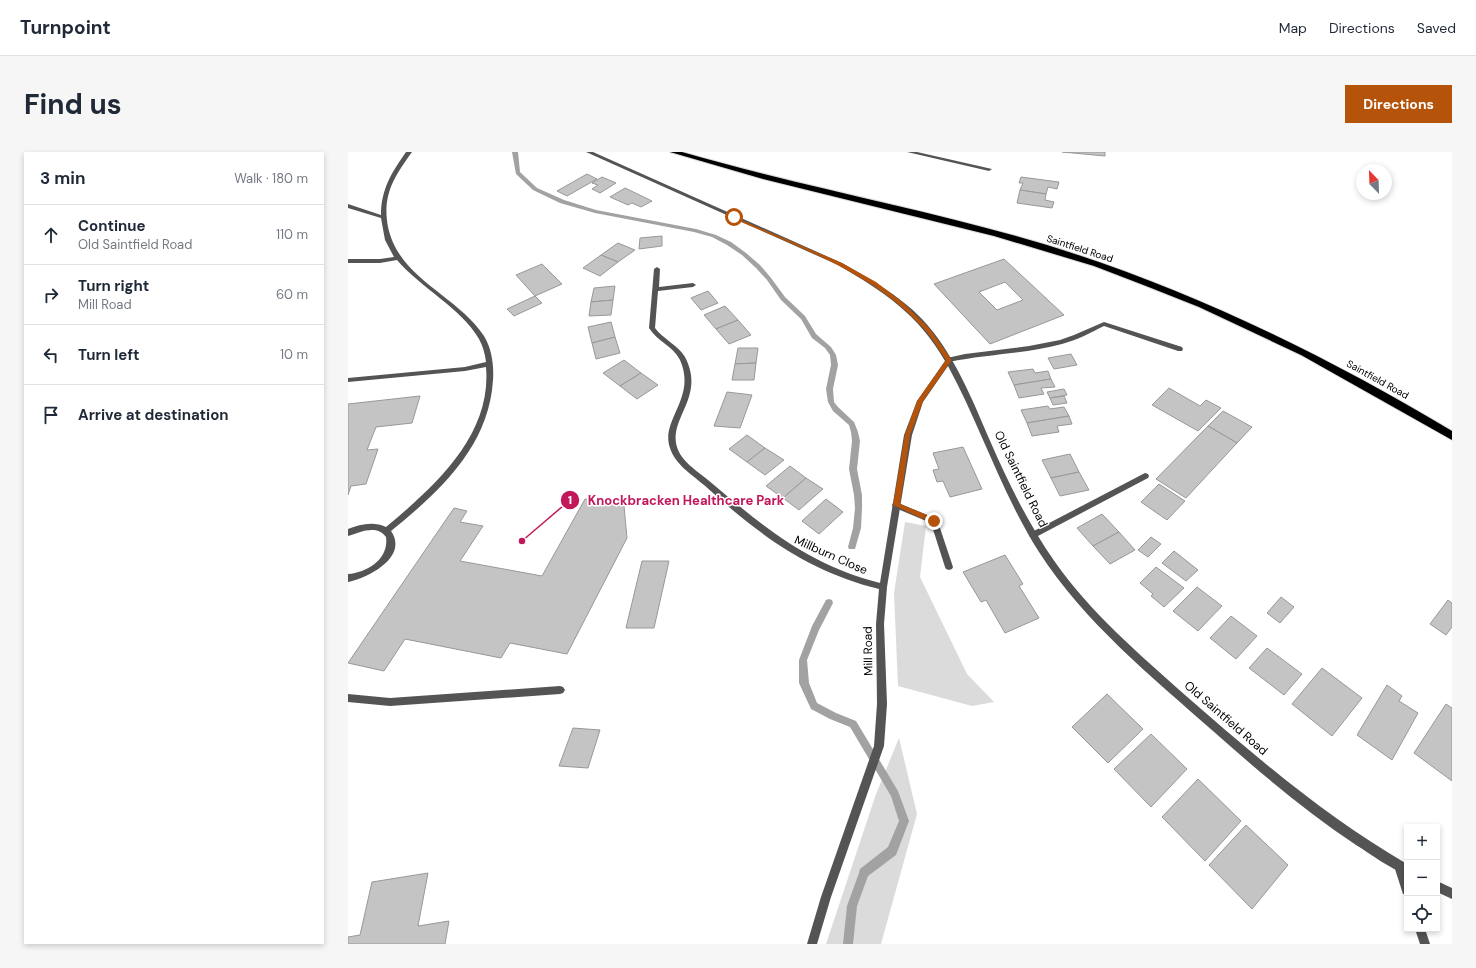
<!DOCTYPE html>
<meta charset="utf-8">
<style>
body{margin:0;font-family:"DM Sans",sans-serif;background:#f6f6f7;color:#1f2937}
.controls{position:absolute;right:12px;bottom:12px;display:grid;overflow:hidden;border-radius:0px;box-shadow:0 2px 6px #0003}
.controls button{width:36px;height:36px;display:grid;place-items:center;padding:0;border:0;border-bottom:1px solid #e0e1e3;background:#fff;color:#1f2937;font:20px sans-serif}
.compass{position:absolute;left:1008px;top:12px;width:36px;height:36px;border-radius:50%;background:#fff;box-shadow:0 2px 6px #0003;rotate:337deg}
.stop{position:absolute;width:12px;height:12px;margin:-9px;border:3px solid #b45309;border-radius:50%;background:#fff}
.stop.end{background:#b45309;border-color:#fff;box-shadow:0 1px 4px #0008}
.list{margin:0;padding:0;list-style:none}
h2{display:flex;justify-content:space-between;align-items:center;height:52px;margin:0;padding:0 16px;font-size:17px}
h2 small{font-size:13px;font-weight:400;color:#747a83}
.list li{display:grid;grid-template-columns:26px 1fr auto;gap:12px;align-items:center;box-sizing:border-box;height:60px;padding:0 16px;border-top:1px solid #e0e1e3}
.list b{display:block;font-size:15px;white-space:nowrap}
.list p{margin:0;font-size:13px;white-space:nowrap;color:#747a83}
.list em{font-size:13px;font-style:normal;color:#747a83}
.icon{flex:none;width:22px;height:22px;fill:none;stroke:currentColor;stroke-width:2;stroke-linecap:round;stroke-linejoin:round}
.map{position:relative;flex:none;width:1104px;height:792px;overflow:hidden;border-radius:0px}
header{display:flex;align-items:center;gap:24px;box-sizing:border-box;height:56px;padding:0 20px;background:#fff;border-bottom:1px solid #e0e1e3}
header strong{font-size:19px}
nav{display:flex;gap:22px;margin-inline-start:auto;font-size:14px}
.intro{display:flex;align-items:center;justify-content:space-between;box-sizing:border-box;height:96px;padding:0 24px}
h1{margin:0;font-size:28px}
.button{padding:10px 18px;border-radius:0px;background:#b45309;color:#fff;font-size:14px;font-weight:700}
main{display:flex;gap:24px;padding:0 24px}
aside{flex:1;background:#fff;border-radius:0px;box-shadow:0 2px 6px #0003}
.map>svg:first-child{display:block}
</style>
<header>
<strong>Turnpoint</strong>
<nav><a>Map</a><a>Directions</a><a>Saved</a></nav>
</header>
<div class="intro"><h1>Find us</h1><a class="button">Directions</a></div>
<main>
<aside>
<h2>3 min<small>Walk · 180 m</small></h2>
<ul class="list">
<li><svg class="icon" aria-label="ahead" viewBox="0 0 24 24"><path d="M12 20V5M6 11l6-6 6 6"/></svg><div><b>Continue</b><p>Old Saintfield Road</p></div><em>110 m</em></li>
<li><svg class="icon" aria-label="right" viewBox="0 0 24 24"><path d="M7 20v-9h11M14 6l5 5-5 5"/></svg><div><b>Turn right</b><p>Mill Road</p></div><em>60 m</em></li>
<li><svg class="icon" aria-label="left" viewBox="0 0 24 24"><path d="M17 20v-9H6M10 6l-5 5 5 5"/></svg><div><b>Turn left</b></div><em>10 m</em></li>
<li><svg class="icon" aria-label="arrive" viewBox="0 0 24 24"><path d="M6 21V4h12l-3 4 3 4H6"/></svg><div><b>Arrive at destination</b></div></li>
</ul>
</aside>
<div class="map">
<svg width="1104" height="792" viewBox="0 0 1104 792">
<rect width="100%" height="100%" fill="#fff"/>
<g fill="#dbdbdb">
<path d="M557,370L578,374L572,425L619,522L646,550L624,554L550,534L546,441Z"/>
<path d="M551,586L569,662L533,792H478L528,642Z"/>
</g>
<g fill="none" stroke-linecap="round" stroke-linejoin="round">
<g fill="#a2a2a2" fill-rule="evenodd">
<path d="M164,0H170L172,20L189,36L216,48L248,58L348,77L368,83L383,90L398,101L412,113L423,126L437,145L457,164L468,182L483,195L488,203L490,213L485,237L486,250L490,255L506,270L510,280L512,289L509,317L514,343V356L513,376L507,397H501L500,395L505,376L507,356L506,343L501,317L504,289L503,280L501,273L485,259L480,250L478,237L483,213L482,203L477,196L464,186L453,167L433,148L419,128L408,116L394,103L379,93L364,85L346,80L247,61L212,51L185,38L168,22Z"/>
<path d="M481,447L484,448L485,451L471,478L459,508L461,531L469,551L488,561L508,569L550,639L561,669L548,703L520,724L509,754L505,792H495L499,754L511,721L512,717L540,695L551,669L543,644L502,575L482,567L463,557L451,531V508L464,474L478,448Z"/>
</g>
</g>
<g fill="#c4c4c4" stroke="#989898" fill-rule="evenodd">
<path d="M714,0H757V4Z"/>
<path d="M239,22L249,27L219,44L209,39Z"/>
<path d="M254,25L268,31L252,41L244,37L250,33L244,31Z"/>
<path d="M673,25L711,30L709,37L700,35L698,42L672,38L675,31H671Z"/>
<path d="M277,36L304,49L293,55L284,51L280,53L262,45Z"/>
<path d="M672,38L698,42L697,48L706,50L704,56L669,51Z"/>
<path d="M314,84V94L291,97L292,86Z"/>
<path d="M270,91L287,98L270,110L253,103Z"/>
<path d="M253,103L270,110L252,124L235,116Z"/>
<path d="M656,107L716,163L642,192L586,132ZM657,130L675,148L649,158L631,140Z"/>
<path d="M194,112L214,132L187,144L168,123Z"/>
<path d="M267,134L265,148L243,150L246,136Z"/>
<path d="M360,139L370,151L353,158L343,146Z"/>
<path d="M187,144L194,151L166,164L159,157Z"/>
<path d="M265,148L263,163L241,164L243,150Z"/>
<path d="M377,154L390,168L368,177L356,163Z"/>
<path d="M390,168L403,183L381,192L368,177Z"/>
<path d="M263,170L267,185L244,191L240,175Z"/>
<path d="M267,185L272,201L248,207L244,191Z"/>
<path d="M390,196H410L408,211L387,212Z"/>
<path d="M723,202L729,213L706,217L700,206Z"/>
<path d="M276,208L293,221L272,234L255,221Z"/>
<path d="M408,211L406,228H384L387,212Z"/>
<path d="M685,217L687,221L700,219L703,227L666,233L660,220Z"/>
<path d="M293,221L310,233L289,247L272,234Z"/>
<path d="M703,227L707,235L693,236L696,242L671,246L666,233Z"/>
<path d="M821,236L852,254L858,248L873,256L850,279L804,253Z"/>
<path d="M716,237L719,243L702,246L699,240Z"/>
<path d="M379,240L404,243L392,276L366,274Z"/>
<path d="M72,244L64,271L28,275L19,298L30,297L18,332L3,334L0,343V252Z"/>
<path d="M716,244L719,251L705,253L702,246Z"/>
<path d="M700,254L702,257L716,255L721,264L679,271L673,258Z"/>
<path d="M875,259L904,275L889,291L860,274Z"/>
<path d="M721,264L724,272L709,274L711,280L684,284L679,271Z"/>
<path d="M860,274L889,291L838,346L808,327Z"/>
<path d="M399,283L417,296L399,310L381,297Z"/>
<path d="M615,295L634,337L602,345L595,329L589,330L585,318L591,317L585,301Z"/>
<path d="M417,296L436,308L417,323L399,310Z"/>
<path d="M722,302L731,320L703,326L694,308Z"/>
<path d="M442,314L458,326L435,346L418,334Z"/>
<path d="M731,320L741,338L712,344L703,326Z"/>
<path d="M458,326L475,337L451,358L435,346Z"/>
<path d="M811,332L837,349L819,368L793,350Z"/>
<path d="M237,347L276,354L279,386L219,502L162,491L153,506L57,487L36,519L0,511L106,356L119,359L112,370L135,374L112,409L194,424Z"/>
<path d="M478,347L495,360L471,382L454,369Z"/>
<path d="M754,362L771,380L745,394L729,376Z"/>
<path d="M771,380L787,398L762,412L745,394Z"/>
<path d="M803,385L813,392L800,405L790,398Z"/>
<path d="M826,399L850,418L838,429L814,411Z"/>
<path d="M657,403L675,432L671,434L691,466L657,481L638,448L633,450L615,420Z"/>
<path d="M294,409H321L306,476H278Z"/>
<path d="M808,415L836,436L816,455L803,444L805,442L792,431Z"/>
<path d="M849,435L874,454L850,479L825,459Z"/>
<path d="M933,445L946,455L932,471L919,461Z"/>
<path d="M1100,448L1104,451V475L1098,483L1082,472Z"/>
<path d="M883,464L909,484L888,507L862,486Z"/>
<path d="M919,496L954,522L936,543L901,516Z"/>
<path d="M974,516L1014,546L984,584L944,552Z"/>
<path d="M1039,533L1054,544L1051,549L1070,561L1044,608L1009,583Z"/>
<path d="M759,542L795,577L760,611L724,575Z"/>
<path d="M1098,552L1104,556V629L1066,601Z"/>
<path d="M225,576L252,578L240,616L211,614Z"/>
<path d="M803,582L839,617L803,655L766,617Z"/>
<path d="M850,627L893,669L857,709L814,665Z"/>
<path d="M898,673L940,713L904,757L861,713Z"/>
<path d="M80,721L70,774L101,769L97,792H0V785L12,783L24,730Z"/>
</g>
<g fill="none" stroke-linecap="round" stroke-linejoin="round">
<g stroke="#dbdbdb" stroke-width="2">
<path id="highway" d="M322,0H334C455,35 579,57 699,93C842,137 975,202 1104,279V288L953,203L851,155L798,134L746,114L646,84L415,27Z"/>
</g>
<g fill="#545454" fill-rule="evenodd">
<path d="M58,0H64C46,25 34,43 40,75C51,127 109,143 136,184C144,197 146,214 145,228C141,295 91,340 43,379C61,405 20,426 0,430V422C20,420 41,407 38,385C29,372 12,380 0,384V377C12,372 26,369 38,375C86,335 144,284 138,215L117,219L0,230V226L117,215L138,210C137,202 135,194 131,187C113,156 73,136 49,108L32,111H0V107H32L46,105L37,88L33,66L0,56V52L33,63C33,37 44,20 58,0Z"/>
<path d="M756,170L834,195L835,197L834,199H830L756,174C742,181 729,188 714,192C677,202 638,202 601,210L598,208L599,206L617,202L681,194L712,188L726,183Z"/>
<path d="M797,321L800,322L801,324L800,326L688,385H682L681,383L682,381Z"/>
<path d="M548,350L589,367L605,415L604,417L601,418L598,417L597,415L583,371L545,355L544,353L545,351Z"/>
<path d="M212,534L215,535L217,538L215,541L212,542L42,554L0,550V542L42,546Z"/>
<path d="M1051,709L1055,710L1059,722V743L1055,742L1046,714L1047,710Z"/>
<path d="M1067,777H1077L1082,792H1072Z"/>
</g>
<g fill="#545454" fill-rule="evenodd">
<path d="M238,0H245L494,111C522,127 551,143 574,167C606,201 624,247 643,291C661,332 681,373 707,410C743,461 791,502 837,543C908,605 978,665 1059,712V723C1041,716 1024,703 1008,693C957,659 910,619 865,579C803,524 736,470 691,400C654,342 633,275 600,214L575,250L564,283L539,435L536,472L539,552L536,594L483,745L469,792H459L473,745L526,594L529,552L528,472L531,437C459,419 410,382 356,333C343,322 327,312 322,296C312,268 349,246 332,208C326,195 309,189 301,176L306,117L309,115L312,117L311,135L345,131L348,133L345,135L310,139L307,176C315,187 330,193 337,205C358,245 320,266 329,295C333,309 349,319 360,328C416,375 459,412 532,431L556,283L569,249L597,209C570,162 536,140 490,113Z"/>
<path d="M559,0H569L644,17L641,19Z"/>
<path d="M1089,729L1104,736V747L1089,740Z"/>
</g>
<use href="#highway" fill="#000" fill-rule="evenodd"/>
</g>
<path fill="#b45309" d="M384,64L494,111L528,130L554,150L581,176L603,207V209L575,249L562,283L552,352L589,367V371H584L545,353L557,283L569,249L598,208C591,198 585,187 577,178C527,121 452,96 384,66Z"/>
<g text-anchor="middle" stroke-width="3" stroke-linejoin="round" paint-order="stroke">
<g font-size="10" fill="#000" stroke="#fff">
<text transform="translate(732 96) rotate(18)" y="4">Saintfield Road</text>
<text transform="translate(1030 227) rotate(29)" y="4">Saintfield Road</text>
</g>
<g font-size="12" fill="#000" stroke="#fff">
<text transform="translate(673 327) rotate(64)" y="4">Old Saintfield Road</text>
<text transform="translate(483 403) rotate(24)" y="4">Millburn Close</text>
<text transform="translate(520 499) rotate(-91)" y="4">Mill Road</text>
<text transform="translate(878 566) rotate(41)" y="4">Old Saintfield Road</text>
</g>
</g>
<path fill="none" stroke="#c2185b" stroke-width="1.5" d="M174 389L222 348"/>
<g fill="#c2185b" stroke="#fff" stroke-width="1.5">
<circle cx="174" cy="389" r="4"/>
<circle cx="222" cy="348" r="10"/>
</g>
<g font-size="12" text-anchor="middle" font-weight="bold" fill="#fff">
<text x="222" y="352">1</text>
</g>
<g font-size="13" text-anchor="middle" font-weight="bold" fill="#c2185b" stroke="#fff" stroke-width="3" stroke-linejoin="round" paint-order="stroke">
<text x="338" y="353">Knockbracken Healthcare Park</text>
</g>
</svg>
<div class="controls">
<button>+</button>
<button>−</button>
<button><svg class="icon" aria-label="locate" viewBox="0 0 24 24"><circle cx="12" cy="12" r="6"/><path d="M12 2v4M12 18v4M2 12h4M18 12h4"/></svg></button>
</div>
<svg class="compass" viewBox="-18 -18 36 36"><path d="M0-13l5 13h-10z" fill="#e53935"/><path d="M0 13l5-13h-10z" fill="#747a83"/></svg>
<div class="stop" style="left:386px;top:65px"></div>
<div class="stop end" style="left:586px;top:369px"></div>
</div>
</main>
